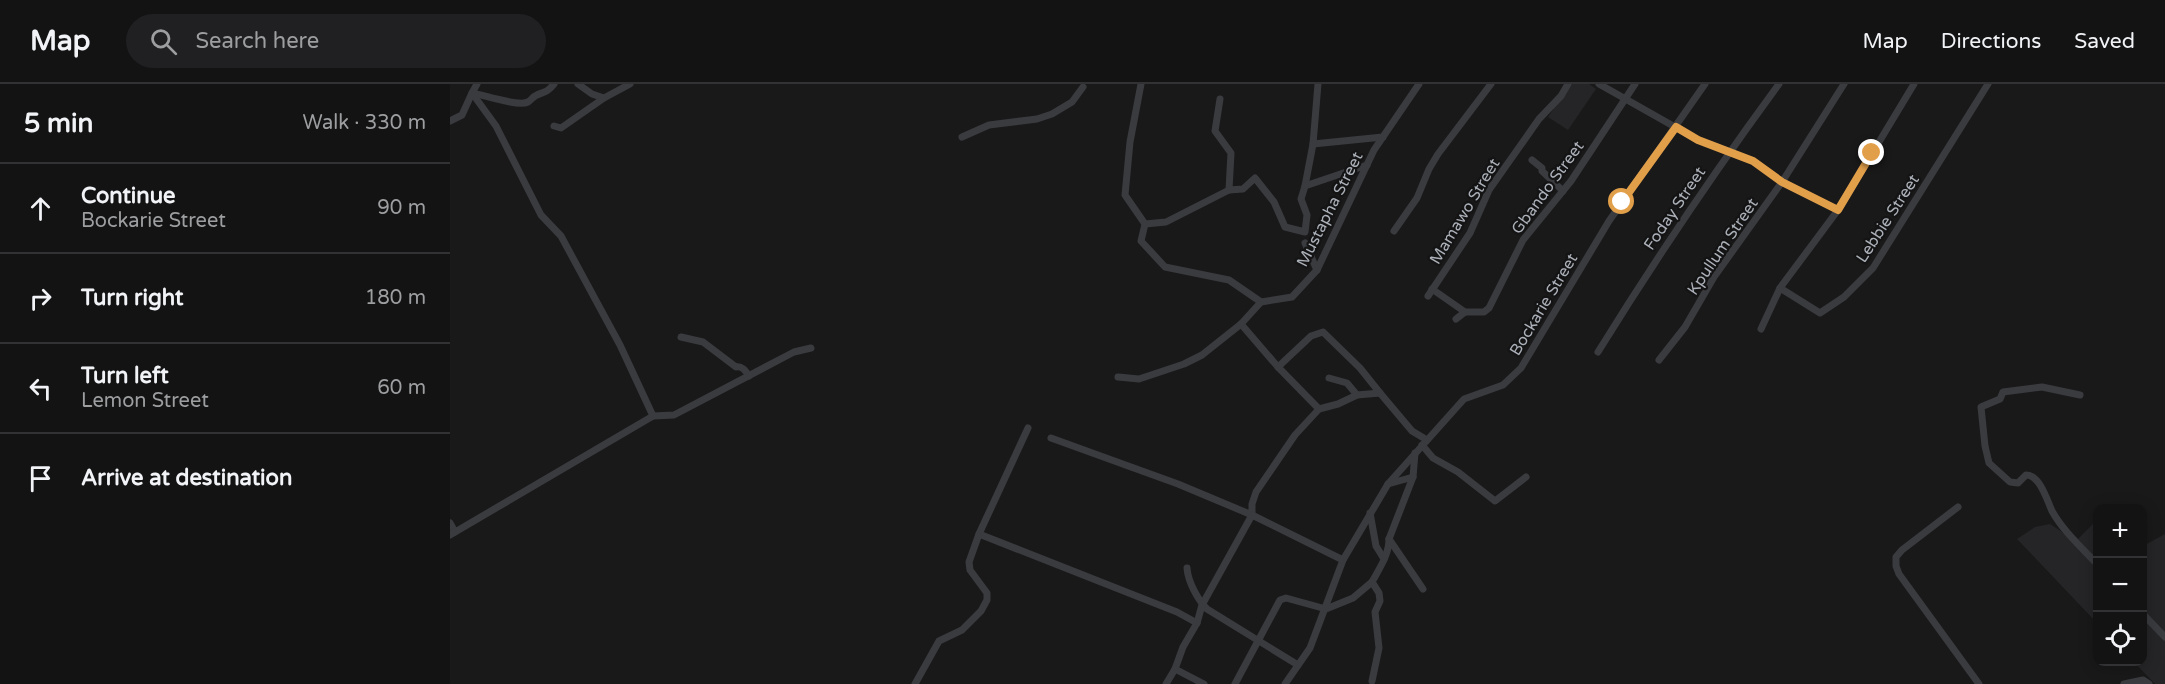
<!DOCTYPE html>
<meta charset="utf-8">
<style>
body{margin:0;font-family:"Varela Round",sans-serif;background:#202022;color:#f1f3f6}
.controls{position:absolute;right:18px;bottom:18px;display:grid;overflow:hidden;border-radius:12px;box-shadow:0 3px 15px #0003}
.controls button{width:54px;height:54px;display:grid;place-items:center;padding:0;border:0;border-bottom:2px solid #323234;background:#131314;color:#f1f3f6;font:30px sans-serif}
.stop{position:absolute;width:18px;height:18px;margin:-14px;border:4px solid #e19f4a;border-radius:50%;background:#fff}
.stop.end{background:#e19f4a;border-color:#fff;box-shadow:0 2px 6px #0008}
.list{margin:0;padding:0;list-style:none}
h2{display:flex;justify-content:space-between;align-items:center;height:78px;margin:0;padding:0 24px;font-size:26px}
h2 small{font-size:20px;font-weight:400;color:#9d9ea0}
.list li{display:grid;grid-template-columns:39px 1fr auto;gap:18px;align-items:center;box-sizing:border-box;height:90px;padding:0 24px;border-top:2px solid #323234}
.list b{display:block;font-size:22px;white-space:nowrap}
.list p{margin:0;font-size:20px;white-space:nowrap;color:#9d9ea0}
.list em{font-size:20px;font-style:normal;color:#9d9ea0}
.icon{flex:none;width:33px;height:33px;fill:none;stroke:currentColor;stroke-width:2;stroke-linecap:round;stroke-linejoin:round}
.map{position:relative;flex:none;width:1715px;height:600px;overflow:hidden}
header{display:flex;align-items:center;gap:36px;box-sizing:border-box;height:84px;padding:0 30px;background:#131314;border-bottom:2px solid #323234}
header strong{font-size:28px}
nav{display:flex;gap:33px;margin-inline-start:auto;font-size:21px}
.search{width:420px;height:54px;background:#202022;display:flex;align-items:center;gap:15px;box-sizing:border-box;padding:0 21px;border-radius:33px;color:#9d9ea0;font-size:22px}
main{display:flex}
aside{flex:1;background:#131314}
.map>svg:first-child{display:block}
</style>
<header>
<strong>Map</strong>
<div class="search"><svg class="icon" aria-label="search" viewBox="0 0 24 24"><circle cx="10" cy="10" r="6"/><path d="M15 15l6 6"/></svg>Search here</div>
<nav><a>Map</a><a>Directions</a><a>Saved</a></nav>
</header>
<main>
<aside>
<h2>5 min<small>Walk · 330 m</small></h2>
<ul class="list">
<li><svg class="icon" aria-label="ahead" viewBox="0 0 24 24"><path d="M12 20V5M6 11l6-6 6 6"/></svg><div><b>Continue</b><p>Bockarie Street</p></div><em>90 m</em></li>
<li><svg class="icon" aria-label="right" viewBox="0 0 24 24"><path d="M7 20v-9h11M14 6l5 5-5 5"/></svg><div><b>Turn right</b></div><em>180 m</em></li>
<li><svg class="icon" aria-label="left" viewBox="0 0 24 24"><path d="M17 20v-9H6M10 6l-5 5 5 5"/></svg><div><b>Turn left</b><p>Lemon Street</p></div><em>60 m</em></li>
<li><svg class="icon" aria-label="arrive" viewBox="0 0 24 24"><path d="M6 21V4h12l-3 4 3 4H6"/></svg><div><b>Arrive at destination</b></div></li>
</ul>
</aside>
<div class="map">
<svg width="1715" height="600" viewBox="0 0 1715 600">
<rect width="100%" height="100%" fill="#19191a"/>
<g fill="#252527">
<path d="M1121,0H1139L1146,5L1118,46L1098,33Z"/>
<path d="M1647,436V539L1567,455L1585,443L1600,440L1626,457Z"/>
<path d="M1715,450V600H1705L1684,578H1692L1693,462Z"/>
</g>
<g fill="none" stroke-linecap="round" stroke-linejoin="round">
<g stroke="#3a3b3f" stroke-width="7">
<path d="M27,0L22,9L46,42L91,131L111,152L170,261L203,332"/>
<path d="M128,0L142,10L154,14L180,0"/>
<path d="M691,0L680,58L675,111L695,140L691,157L715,183L779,196L811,218"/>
<path d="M1149,0L1248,56L1303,77L1332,98L1388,126"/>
<path d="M770,15L765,47L781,69L779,106"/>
<path d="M0,37L12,31L22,9C34,11 68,23 78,18C80,17 82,14 85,12C94,7 96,10 104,0"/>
<path d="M104,42L111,44L154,14"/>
<path d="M512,53L539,41L587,35L602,30L622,18L633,3"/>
<path d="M863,60L933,53"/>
<path d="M1082,76L1092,84V87L1113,107"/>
<path d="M855,102L863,60L868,0"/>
<path d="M695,140L716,138L779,106L793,105L805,94L824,118L835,143L855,148L857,131L851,115L855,102L917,81"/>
<path d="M944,147L967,114L979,85L988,70L1041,0"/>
<path d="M855,159L867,186"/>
<path d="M1330,204L1370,229L1394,213L1423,184L1538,0"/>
<path d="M982,205L1015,228"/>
<path d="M978,212L1020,149L1039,106L1089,35L1111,12L1118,0"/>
<path d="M1006,235L1015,228H1034L1039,224L1073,156L1121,97L1185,0"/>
<path d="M791,240L828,283L869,325"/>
<path d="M1311,245L1330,204L1388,126L1464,0"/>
<path d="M231,253L253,258L286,283C292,282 295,286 299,292"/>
<path d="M1148,268C1205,176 1265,87 1329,0"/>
<path d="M1209,276L1235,243L1264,193L1332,98L1394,0"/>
<path d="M828,283L861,252L873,248L910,284L930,309"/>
<path d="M668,293L689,295L734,280L752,271L791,240L811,218L842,213L867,186L924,66L969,0"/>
<path d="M879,294L897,299L907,311"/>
<path d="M1630,311L1592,303L1553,308L1550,315L1531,323L1535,362L1539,379L1560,398L1568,399L1576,391C1590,391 1597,416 1602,427C1613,447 1632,464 1648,481"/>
<path d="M601,354L728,400L802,431V420L806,408L845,351L869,325L888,320L907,311L930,309L962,347L977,356"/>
<path d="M972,361L983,374L1008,388L1045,417L1076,393"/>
<path d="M963,393L938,400L1014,315L1053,301L1071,284L1159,137L1255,0"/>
<path d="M1508,423L1452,466L1446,473V482L1449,490L1529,600"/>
<path d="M920,429L926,462L934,475"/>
<path d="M0,439L5,448"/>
<path d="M529,450L727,528L747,539L733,563L725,585L754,600"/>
<path d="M0,451L203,332L224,331L344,268L361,264"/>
<path d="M939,455L973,505"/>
<path d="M737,484C738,498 748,516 757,525L848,581"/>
<path d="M1692,529L1715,553"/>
<path d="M747,539L752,521L802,431L893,476"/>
<path d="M922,597L929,564L925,528L930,517L929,509L922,498C929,485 939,471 939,455L963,393L965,369"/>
<path d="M465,600L489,557L512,546L531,527L537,516V509L520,486L519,478L529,450L578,344"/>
<path d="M716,600L725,585"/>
<path d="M785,600L830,516L836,514L876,525L903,514L922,498"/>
<path d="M835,600L860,564L893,476L938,400"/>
<path d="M1674,600L1693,596L1699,600"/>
</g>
</g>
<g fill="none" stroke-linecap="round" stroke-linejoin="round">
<path stroke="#e19f4a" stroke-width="8" d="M1172,118L1226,43L1248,56L1303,77L1332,98L1388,126L1422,69"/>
</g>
<g text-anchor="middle" stroke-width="4.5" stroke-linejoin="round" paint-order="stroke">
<g font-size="16" fill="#acb1b9" stroke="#141415">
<text transform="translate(1097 103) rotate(-54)" y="6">Gbando Street</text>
<text transform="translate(1224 124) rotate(-56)" y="6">Foday Street</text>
<text transform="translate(879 125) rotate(-63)" y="6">Mustapha Street</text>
<text transform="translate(1014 127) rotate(-59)" y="6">Mamawo Street</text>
<text transform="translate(1437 134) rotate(-57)" y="6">Lebbie Street</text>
<text transform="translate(1272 162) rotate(-56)" y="6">Kpullum Street</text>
<text transform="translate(1093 220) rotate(-59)" y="6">Bockarie Street</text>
</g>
</g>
</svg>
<div class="controls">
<button>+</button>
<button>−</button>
<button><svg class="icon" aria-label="locate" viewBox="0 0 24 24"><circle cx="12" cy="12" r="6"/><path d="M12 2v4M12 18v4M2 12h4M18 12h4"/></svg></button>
</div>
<div class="stop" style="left:1172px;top:118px"></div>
<div class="stop end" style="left:1422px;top:69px"></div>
</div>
</main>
